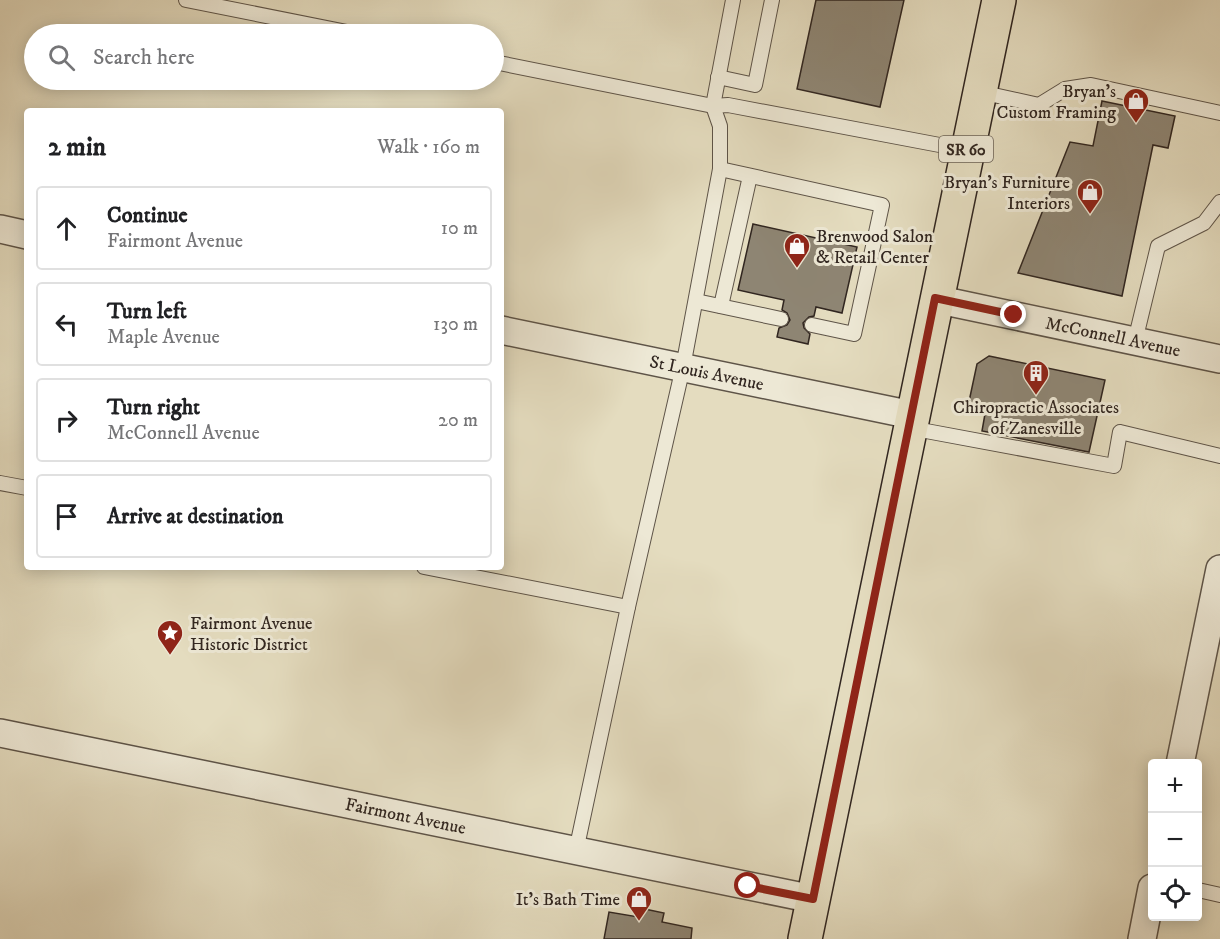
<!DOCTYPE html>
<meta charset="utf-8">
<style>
body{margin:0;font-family:"IM FELL DW Pica",serif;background:#f2f2f2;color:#202124}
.controls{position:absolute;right:18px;bottom:18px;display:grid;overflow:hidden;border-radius:6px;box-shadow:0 3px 15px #0003}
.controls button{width:54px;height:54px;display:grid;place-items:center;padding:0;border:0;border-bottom:2px solid #e0e0e0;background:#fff;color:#202124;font:30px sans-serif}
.stop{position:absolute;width:18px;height:18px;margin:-14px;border:4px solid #8f2418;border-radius:50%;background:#fff}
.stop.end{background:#8f2418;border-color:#fff;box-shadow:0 2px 6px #0008}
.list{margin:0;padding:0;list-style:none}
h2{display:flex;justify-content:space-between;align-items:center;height:78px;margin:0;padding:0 24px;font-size:26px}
h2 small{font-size:20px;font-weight:400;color:#757577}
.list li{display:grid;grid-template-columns:39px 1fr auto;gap:18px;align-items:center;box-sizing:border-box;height:84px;margin:0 12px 12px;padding:0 12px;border:2px solid #e0e0e0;border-radius:6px}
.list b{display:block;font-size:22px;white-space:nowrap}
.list p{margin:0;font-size:20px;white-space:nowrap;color:#757577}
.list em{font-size:20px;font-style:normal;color:#757577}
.icon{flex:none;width:33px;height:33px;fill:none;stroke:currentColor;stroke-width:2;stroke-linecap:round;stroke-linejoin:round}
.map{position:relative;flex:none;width:1220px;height:939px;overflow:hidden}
.search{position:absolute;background:#fff;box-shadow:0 3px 15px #0003;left:24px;top:24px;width:480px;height:66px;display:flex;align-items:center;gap:15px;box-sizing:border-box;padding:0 21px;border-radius:33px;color:#757577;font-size:22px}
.panel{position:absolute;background:#fff;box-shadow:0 3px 15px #0003;left:24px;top:108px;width:480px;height:462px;border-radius:6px}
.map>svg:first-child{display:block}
</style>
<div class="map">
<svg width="1220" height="939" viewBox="0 0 1220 939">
<rect width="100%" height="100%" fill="#e4dcbf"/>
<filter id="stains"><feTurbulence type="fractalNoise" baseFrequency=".00333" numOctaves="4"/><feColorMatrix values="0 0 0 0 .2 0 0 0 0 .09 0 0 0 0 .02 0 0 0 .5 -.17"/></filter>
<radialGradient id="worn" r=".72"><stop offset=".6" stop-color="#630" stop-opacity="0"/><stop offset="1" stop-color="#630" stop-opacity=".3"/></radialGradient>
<g fill="#8e8573" stroke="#312620" stroke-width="1.5">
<path d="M816,0H904L880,107L797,89Z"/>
<path d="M1102,101L1175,116L1168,148L1153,145L1122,296L1018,273L1070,142L1093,146Z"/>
<path d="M753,224L857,247L842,313L816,307L814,316L809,317L803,323L804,328L810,334L808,344L777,337L779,328L787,325L790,320L787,313L782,310L784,300L738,290Z"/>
<path d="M989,356L1105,380L1089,452L982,431L985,414L967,411L977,364Z"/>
<path d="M640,908L664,913L662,922L692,928L691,939H604L609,912L638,917Z"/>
</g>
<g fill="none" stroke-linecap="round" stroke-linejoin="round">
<g stroke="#5e5448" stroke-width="16">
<g id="lane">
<path d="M186,0L357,34"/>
<path d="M494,62L713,106L728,105L966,150"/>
<path d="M718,77L755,85L772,0"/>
<path d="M980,92L1039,105L1065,89L1091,85L1220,113"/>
<path d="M720,169L882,205L854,334L812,325"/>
<path d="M696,301L781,319"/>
<path d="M721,306L750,176"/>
<path d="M1135,341L1158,246L1204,223L1220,202"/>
<path d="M910,428L1114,466L1120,432L1220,456"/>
<path d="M0,483L27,488"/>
<path d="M424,567L628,607"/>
<path d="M576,851L628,607L683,367L720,169V126L713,106L733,0"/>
<path d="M1198,890L1220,895"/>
</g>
</g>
<g stroke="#5e5448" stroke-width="30">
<g id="street">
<path d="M0,229L27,235"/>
<path id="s1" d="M935,299L1220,359"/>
<path id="s2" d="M501,330L912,415"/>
<path id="s3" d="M0,733L813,899"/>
<path d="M1180,764L1220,569"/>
<path d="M1142,939L1152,888"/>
</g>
</g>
<g stroke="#312620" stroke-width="36">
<path id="primary" d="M805,939L999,0"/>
</g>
<use href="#lane" stroke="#ede8d5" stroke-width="14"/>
<use href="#street" stroke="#ede8d5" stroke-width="27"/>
<use href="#primary" stroke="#e4dcbf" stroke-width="33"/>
</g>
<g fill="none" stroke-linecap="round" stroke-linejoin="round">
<path stroke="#8f2418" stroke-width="8" d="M748,886L813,899L935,298L1014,315"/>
</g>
<defs>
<g id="shop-pin" transform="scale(1.35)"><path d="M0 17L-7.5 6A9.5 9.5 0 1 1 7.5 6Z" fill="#8f2418" stroke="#ede8d5"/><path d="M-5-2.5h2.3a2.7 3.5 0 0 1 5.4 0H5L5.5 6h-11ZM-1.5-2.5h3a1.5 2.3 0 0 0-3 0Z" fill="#fff"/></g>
<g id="building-pin" transform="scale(1.35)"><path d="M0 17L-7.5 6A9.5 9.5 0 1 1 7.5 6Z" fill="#8f2418" stroke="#ede8d5"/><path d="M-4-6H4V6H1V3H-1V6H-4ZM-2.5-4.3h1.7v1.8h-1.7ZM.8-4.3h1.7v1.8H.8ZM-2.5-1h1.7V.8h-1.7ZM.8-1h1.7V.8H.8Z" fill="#fff"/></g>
<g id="sight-pin" transform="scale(1.35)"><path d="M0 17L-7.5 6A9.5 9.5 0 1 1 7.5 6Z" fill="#8f2418" stroke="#ede8d5"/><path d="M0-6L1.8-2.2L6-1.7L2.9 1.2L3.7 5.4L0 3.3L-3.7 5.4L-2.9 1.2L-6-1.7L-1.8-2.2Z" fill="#fff"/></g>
</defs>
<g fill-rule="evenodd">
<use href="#shop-pin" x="1136" y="101"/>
<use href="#shop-pin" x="1090" y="192"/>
<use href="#shop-pin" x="797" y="246"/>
<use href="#building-pin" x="1036" y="373"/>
<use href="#sight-pin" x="170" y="633"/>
<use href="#shop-pin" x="639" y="899"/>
</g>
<g text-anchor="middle" stroke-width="6" stroke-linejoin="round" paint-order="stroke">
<rect fill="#ede8d5" stroke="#696056" stroke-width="1.5" x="939" y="136" width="54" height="26" rx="4.5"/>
<g font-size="16" font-weight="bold" fill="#312620">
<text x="966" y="155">SR 60</text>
</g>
<g font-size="18" fill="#312620" stroke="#ede8d5" text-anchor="end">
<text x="1116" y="97">Bryan's<tspan x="1116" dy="21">Custom Framing</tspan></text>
<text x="1070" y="188">Bryan's Furniture<tspan x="1070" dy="21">Interiors</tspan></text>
<text x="816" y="242" text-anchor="start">Brenwood Salon<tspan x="816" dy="21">&amp; Retail Center</tspan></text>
<text x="1036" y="413" text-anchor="middle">Chiropractic Associates<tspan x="1036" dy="21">of Zanesville</tspan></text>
<text x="190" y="629" text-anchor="start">Fairmont Avenue<tspan x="190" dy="21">Historic District</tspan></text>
<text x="620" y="905">It's Bath Time</text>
</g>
<g font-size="18" fill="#312620" stroke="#ede8d5">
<text dy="6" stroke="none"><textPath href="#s1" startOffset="182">McConnell Avenue</textPath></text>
<text dy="6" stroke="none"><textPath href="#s2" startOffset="210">St Louis Avenue</textPath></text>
<text dy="6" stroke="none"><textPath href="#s3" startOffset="414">Fairmont Avenue</textPath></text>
</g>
</g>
<rect width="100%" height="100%" filter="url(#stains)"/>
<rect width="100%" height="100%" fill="url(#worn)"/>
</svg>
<div class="controls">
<button>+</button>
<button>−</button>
<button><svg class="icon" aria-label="locate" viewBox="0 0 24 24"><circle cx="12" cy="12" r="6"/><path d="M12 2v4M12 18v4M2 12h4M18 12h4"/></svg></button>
</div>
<div class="stop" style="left:748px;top:886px"></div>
<div class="stop end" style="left:1014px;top:315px"></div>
<div class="search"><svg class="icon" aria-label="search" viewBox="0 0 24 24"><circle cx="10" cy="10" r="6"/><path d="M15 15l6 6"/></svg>Search here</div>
<section class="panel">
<h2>2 min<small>Walk · 160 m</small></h2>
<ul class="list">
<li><svg class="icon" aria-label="ahead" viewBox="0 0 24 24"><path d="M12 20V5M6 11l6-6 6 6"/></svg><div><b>Continue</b><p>Fairmont Avenue</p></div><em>10 m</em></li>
<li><svg class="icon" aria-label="left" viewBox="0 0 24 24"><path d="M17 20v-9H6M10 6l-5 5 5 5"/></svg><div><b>Turn left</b><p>Maple Avenue</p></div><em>130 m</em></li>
<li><svg class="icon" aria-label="right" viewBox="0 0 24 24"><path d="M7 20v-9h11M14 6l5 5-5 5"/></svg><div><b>Turn right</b><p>McConnell Avenue</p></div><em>20 m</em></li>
<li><svg class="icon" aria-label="arrive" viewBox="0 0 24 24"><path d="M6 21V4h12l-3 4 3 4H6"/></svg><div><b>Arrive at destination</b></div></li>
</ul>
</section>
</div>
